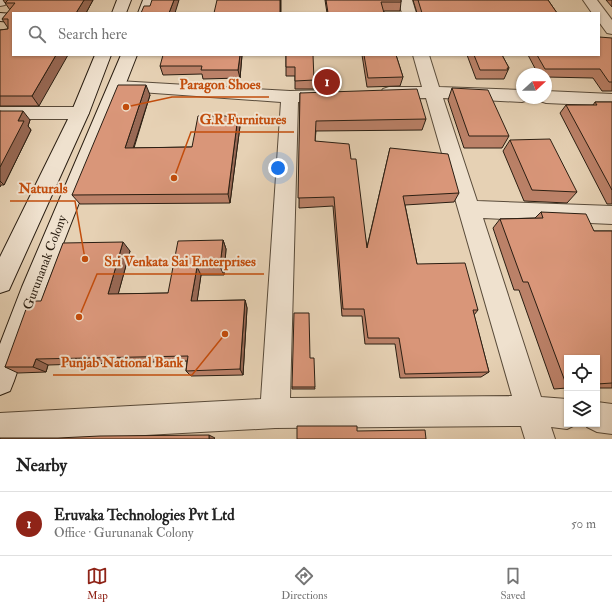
<!DOCTYPE html>
<meta charset="utf-8">
<style>
body{margin:0;font-family:"IM FELL Double Pica",serif;background:#f2f2f2;color:#222}
.controls{position:absolute;right:12px;bottom:12px;display:grid;overflow:hidden;border-radius:0px;box-shadow:0 1px 3px #0004}
.controls button{width:36px;height:36px;display:grid;place-items:center;padding:0;border:0;border-bottom:1px solid #e0e0e0;background:#fff;color:#222;font:20px sans-serif}
.compass{position:absolute;left:516px;top:68px;width:36px;height:36px;border-radius:50%;background:#fff;box-shadow:0 1px 3px #0004;rotate:69deg}
.you{position:absolute;left:278px;top:168px;width:14px;height:14px;margin:-10px;border:3px solid #fff;border-radius:50%;background:#1a73e8;box-shadow:0 0 0 6px #1a73e833}
.badge{display:grid;place-items:center;width:26px;height:26px;border-radius:50%;background:#8f2418;color:#fff;font-size:13px;font-weight:700}
.pin{position:absolute;translate:-50% -50%;border:2px solid #fff;box-shadow:0 1px 4px #0006}
.list{margin:0;padding:0;list-style:none}
h2{display:flex;justify-content:space-between;align-items:center;height:52px;margin:0;padding:0 16px;font-size:17px}
h2 small{font-size:13px;font-weight:400;color:#767676}
.list li{display:grid;grid-template-columns:26px 1fr auto;gap:12px;align-items:center;box-sizing:border-box;height:64px;padding:0 16px;border-top:1px solid #e0e0e0}
.list b{display:block;font-size:15px;white-space:nowrap}
.list p{margin:0;font-size:13px;white-space:nowrap;color:#767676}
.list em{font-size:13px;font-style:normal;color:#767676}
.icon{flex:none;width:22px;height:22px;fill:none;stroke:currentColor;stroke-width:2;stroke-linecap:round;stroke-linejoin:round}
.map{position:relative;flex:none;width:612px;height:439px;overflow:hidden}
.search{position:absolute;background:#fff;box-shadow:0 1px 3px #0004;left:12px;right:12px;top:12px;height:44px;display:flex;align-items:center;gap:10px;box-sizing:border-box;padding:0 14px;border-radius:0px;color:#767676;font-size:15px}
.sheet{height:116px;background:#fff}
nav{display:flex;justify-content:space-around;align-items:center;box-sizing:border-box;height:56px;border-top:1px solid #e0e0e0;background:#fff;font-size:11px;color:#767676}
nav a{display:grid;justify-items:center;gap:2px}
nav .on{color:#8f2418}
.map>svg:first-child{display:block}
</style>
<div class="map">
<svg width="612" height="439" viewBox="0 0 612 439">
<rect width="100%" height="100%" fill="#e6d1b4"/>
<filter id="stains"><feTurbulence type="fractalNoise" baseFrequency=".005" numOctaves="4"/><feColorMatrix values="0 0 0 0 .2 0 0 0 0 .09 0 0 0 0 .02 0 0 0 .5 -.17"/></filter>
<radialGradient id="worn" r=".72"><stop offset=".6" stop-color="#630" stop-opacity="0"/><stop offset="1" stop-color="#630" stop-opacity=".3"/></radialGradient>
<g fill="none" stroke-linecap="round" stroke-linejoin="round">
<g stroke="#594b3a" stroke-width="2">
<g id="street">
<path d="M0,0H9L5,5L0,6Z"/>
<path d="M398,0H412L416,13H402Z"/>
<path d="M583,0H597L612,20V34L607,33L599,22V13H592Z"/>
<path d="M413,55H429L439,87L522,90V98H529L528,100L522,102L443,98L477,201L612,206V224L483,218L541,397L567,399V424H577L567,429L551,427L555,439H525L521,426L275,428L72,439H0V413L261,399L281,102L112,90L110,86L112,82L118,81L290,91L331,90L337,92L340,96L337,100L331,102H298L290,398L512,396L426,98L389,99L383,97L380,93L383,89L389,87H422Z"/>
<path d="M546,91L612,94V106L546,103L540,101L538,98H546Z"/>
<path d="M0,107H80L86,109L89,113L86,117L80,119H0Z"/>
<path d="M597,402L612,404V434L597,432L587,427L585,424H597Z"/>
</g>
</g>
<g stroke="#2a1e12" stroke-width="2">
<g id="secondary">
<path d="M117,0H131L126,13H112Z"/>
<path d="M143,0H157L152,13H138Z"/>
<path d="M0,13L13,14V22L0,21Z"/>
<path d="M95,55H111L89,113L9,290L0,293V257L71,113Z"/>
<path d="M121,55H137L46,287L14,381L10,391L0,395V344L22,287Z"/>
</g>
</g>
<use href="#street" fill="#efe1ce" fill-rule="evenodd"/>
<use href="#secondary" fill="#efe1ce" fill-rule="evenodd"/>
</g>
<g fill="#bb8168" stroke="#2a1e12">
<path d="M3,0H93L86,13H13L39,106H0V30L8,29V28L2,19L10,10Z"/>
<path d="M325,0H401V2L400,11H384V13H327Z"/>
<path d="M413,0H548L557,13H417Z"/>
<path d="M606,0H612V7Z"/>
<path d="M612,38V91H602L593,78L546,77V74H538L528,55H599Z"/>
<path d="M242,55L240,78L203,79L202,74L163,75L160,66Z"/>
<path d="M286,55L314,80V89H295V76H286Z"/>
<path d="M362,55H396L403,77L400,86L367,87Z"/>
<path d="M467,55H502L509,68L504,79H476Z"/>
<path d="M452,88L509,136L502,148H464L448,100Z"/>
<path d="M300,93L426,119L422,130L316,131L315,141L351,159L367,247L390,148L459,193L454,202L405,205L417,264L478,310L474,315L489,372L481,377L400,378L395,344H365L362,316H342L333,206L299,208Z"/>
<path d="M150,95L134,148L192,147L240,126L230,203L80,204L72,195Z"/>
<path d="M595,102H612V204H607L560,113L566,105H593Z"/>
<path d="M0,111L30,120L28,126L31,130L4,185H1L0,187Z"/>
<path d="M510,140L577,192L567,203L524,201L503,151Z"/>
<path d="M541,212L594,231H612V388H597V358H567V388L554,389L519,290H514L493,228L500,219L535,218Z"/>
<path d="M223,240L226,249L224,275H201L197,301L245,300L247,308L243,375L191,376L186,371L187,361L48,365L46,372L18,373L5,367L41,301L130,251L118,294L168,293Z"/>
<path d="M310,358L315,389H292V387Z"/>
</g>
<g fill="#986955" stroke="#2a1e12">
<path d="M84,0H93L86,13H76Z"/>
<path d="M174,0H179L175,13H169Z"/>
<rect x="280" y="0" width="1" height="13"/>
<path d="M56,55H68L39,106L32,96Z"/>
<path d="M240,55H242L240,78L238,70Z"/>
<path d="M146,85L150,95L130,158L125,148Z"/>
<path d="M23,111L30,120L28,126L31,130L4,185L0,181V167L18,121Z"/>
<path d="M238,116L240,126L230,203L228,194Z"/>
<path d="M223,240L226,249L224,275L220,267Z"/>
<path d="M123,242L130,251L116,302L108,294Z"/>
<path d="M197,267L201,275L196,309L191,301Z"/>
<path d="M245,300L247,308L243,375L240,369Z"/>
<path d="M36,359L48,365L46,372L33,367Z"/>
<path d="M209,435L215,438L214,439H209Z"/>
</g>
<g fill="#d99679" stroke="#2a1e12">
<path d="M8,0H84L76,13H13V55H56L32,96H0V30L8,29V19H2L15,3H5Z"/>
<path d="M152,0H174L169,13H141L144,6H150Z"/>
<path d="M217,0H280V13H214Z"/>
<path d="M326,0H401V2H381L384,13H328Z"/>
<path d="M418,0H548L557,13H422Z"/>
<path d="M599,37L612,38V82H609L600,69H545L537,55H599Z"/>
<path d="M163,55H240L238,70H201L202,66H160Z"/>
<path d="M286,55H313L314,80L295,81V67H286Z"/>
<path d="M364,55H396L403,77L368,78Z"/>
<path d="M474,55H502L509,68H507L508,70H480Z"/>
<path d="M118,85H146L125,148L192,147L198,116H238L228,194L72,195Z"/>
<path d="M452,88L488,90L509,136H469Z"/>
<path d="M417,89L426,119L316,121L315,141L349,144L351,159H356L367,248L390,148L448,154L459,193L403,196L417,264L465,263L478,310H473L489,372L405,374L399,338H368L364,309H343L334,197L298,198L300,93Z"/>
<path d="M595,102H612V190L566,105H597Z"/>
<path d="M0,111H23L18,121H24L0,167Z"/>
<path d="M550,139L577,192L532,190L510,140Z"/>
<path d="M541,212L586,214L594,231H612V383L597,384V358H567V384H566L528,282H523L500,219L543,218Z"/>
<path d="M223,240L220,267H197L191,301L245,300L240,369L186,371L188,356L36,359L33,367H5L29,301H41L63,243L123,242L108,294L168,293L178,241Z"/>
<path d="M294,313H309L310,358H314L315,387H292Z"/>
<path d="M297,426H357V431L425,430L426,439H297Z"/>
<path d="M209,435V439H0V438H58L100,436Z"/>
</g>
<g text-anchor="middle" stroke-width="4" stroke-linejoin="round" paint-order="stroke">
<g font-size="13" fill="#2a1e12" stroke="#efe1ce">
<text transform="translate(44 262) rotate(-69)" y="5">Gurunanak Colony</text>
</g>
</g>
<path fill="none" stroke="#c24d0d" stroke-width="1.5" d="M126 107L172 97H269M174 178L191 132H294M85 259L75 201H10M79 317L97 274H264M225 334L192 375H53"/>
<g fill="#c24d0d" stroke="#efe1ce" stroke-width="1.5">
<circle cx="126" cy="107" r="4"/>
<circle cx="174" cy="178" r="4"/>
<circle cx="85" cy="259" r="4"/>
<circle cx="79" cy="317" r="4"/>
<circle cx="225" cy="334" r="4"/>
</g>
<g font-size="14" text-anchor="middle" font-weight="bold" fill="#c24d0d" stroke="#efe1ce" stroke-width="4" stroke-linejoin="round" paint-order="stroke">
<text x="220" y="89">Paragon Shoes</text>
<text x="243" y="124">G.R Furnitures</text>
<text x="43" y="193">Naturals</text>
<text x="180" y="266">Sri Venkata Sai Enterprises</text>
<text x="122" y="367">Punjab National Bank</text>
</g>
<rect width="100%" height="100%" filter="url(#stains)"/>
<rect width="100%" height="100%" fill="url(#worn)"/>
</svg>
<div class="controls">
<button><svg class="icon" aria-label="locate" viewBox="0 0 24 24"><circle cx="12" cy="12" r="6"/><path d="M12 2v4M12 18v4M2 12h4M18 12h4"/></svg></button>
<button><svg class="icon" aria-label="layers" viewBox="0 0 24 24"><path d="M12 4l9 5-9 5-9-5zM3 14l9 5 9-5"/></svg></button>
</div>
<svg class="compass" viewBox="-18 -18 36 36"><path d="M0-13l5 13h-10z" fill="#e53935"/><path d="M0 13l5-13h-10z" fill="#767676"/></svg>
<div class="you"></div>
<div class="pin badge" style="left:327px;top:82px">1</div>
<div class="search"><svg class="icon" aria-label="search" viewBox="0 0 24 24"><circle cx="10" cy="10" r="6"/><path d="M15 15l6 6"/></svg>Search here</div>
</div>
<section class="sheet">
<h2>Nearby<small></small></h2>
<ul class="list">
<li><span class="badge">1</span><div><b>Eruvaka Technologies Pvt Ltd</b><p>Office · Gurunanak Colony</p></div><em>50 m</em></li>
</ul>
</section>
<nav>
<a class="on"><svg class="icon" aria-label="map" viewBox="0 0 24 24"><path d="M3 6l6-2 6 2 6-2v14l-6 2-6-2-6 2zM9 4v14M15 6v14"/></svg>Map</a>
<a><svg class="icon" aria-label="directions" viewBox="0 0 24 24"><path d="M12 3l9 9-9 9-9-9zM9 14v-3h6M13 9l2 2-2 2"/></svg>Directions</a>
<a><svg class="icon" aria-label="saved" viewBox="0 0 24 24"><path d="M7 4h10v16l-5-4-5 4z"/></svg>Saved</a>
</nav>
